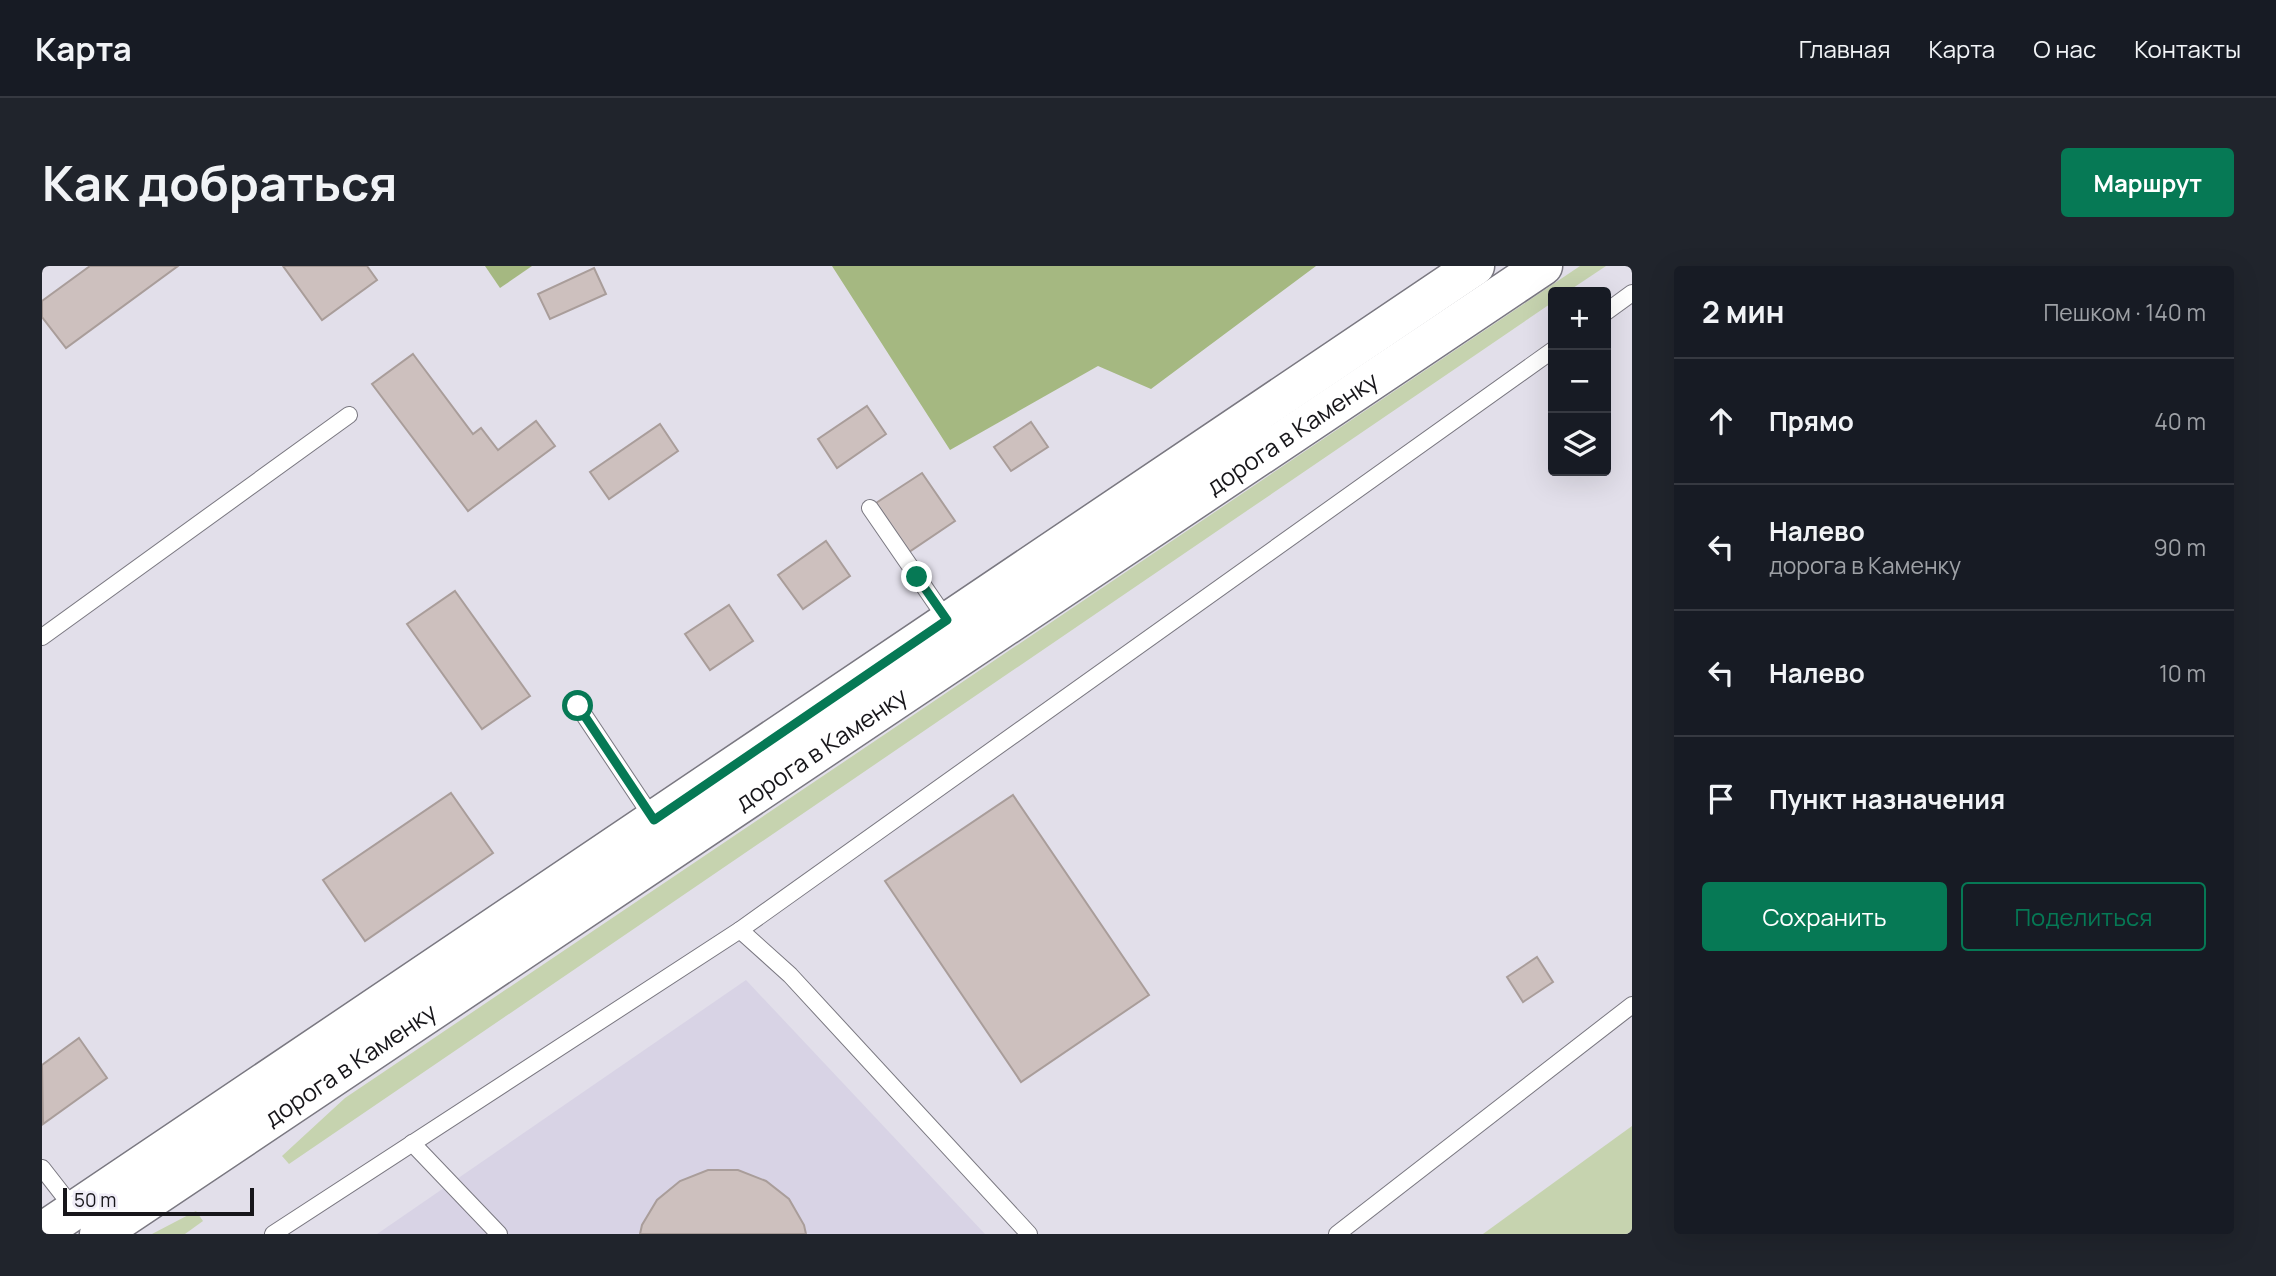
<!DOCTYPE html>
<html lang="ru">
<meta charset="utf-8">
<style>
body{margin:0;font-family:Manrope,sans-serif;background:#20242c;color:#f1f3f6}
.controls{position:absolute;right:21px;top:21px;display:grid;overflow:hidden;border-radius:7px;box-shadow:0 7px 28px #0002}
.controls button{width:63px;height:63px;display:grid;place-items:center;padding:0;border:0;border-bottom:2px solid #363941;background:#171b24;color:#f1f3f6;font:35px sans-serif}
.scale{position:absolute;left:21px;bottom:18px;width:191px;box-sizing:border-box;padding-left:7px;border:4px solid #17161a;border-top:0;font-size:19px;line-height:24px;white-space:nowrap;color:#17161a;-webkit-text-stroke:5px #efecf7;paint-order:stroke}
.stop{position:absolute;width:21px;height:21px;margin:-16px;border:5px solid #067955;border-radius:50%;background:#fff}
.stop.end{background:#067955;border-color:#fff;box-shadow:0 2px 7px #0008}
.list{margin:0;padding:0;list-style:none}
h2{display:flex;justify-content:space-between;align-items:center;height:91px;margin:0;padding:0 28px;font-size:30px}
h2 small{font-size:23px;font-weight:400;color:#9ea1a6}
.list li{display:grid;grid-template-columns:46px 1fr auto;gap:21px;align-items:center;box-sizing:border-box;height:126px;padding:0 28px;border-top:2px solid #363941}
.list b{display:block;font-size:26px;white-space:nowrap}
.list p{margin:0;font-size:23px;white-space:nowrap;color:#9ea1a6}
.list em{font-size:23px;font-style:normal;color:#9ea1a6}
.actions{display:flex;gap:14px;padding:21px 28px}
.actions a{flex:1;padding:16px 0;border:2px solid #067955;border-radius:7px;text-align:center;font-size:24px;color:#067955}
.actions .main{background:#067955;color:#fff}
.icon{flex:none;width:38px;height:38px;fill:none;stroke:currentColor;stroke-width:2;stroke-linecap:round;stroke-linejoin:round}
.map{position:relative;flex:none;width:1590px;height:968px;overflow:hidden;border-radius:7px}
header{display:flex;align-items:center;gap:42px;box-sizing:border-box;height:98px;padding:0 35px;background:#171b24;border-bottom:2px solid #363941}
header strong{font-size:33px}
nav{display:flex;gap:38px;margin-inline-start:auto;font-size:24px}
.intro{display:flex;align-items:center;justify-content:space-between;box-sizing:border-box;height:168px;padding:0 42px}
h1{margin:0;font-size:49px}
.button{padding:18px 32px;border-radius:7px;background:#067955;color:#fff;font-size:24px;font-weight:700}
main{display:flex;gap:42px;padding:0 42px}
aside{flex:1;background:#171b24;border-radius:7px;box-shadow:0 7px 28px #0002}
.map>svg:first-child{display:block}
</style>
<header>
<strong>Карта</strong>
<nav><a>Главная</a><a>Карта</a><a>О нас</a><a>Контакты</a></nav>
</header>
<div class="intro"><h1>Как добраться</h1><a class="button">Маршрут</a></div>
<main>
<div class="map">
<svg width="1590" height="968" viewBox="0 0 1590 968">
<rect width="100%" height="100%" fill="#e2dfea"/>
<path fill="#d8d3e5" d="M704,714L943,968H335Z"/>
<g fill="#c6d3af">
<path d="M1538,0H1564L1525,26H1511V36L247,898L240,890L303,832Z"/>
<path d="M1590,860V968H1441Z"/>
<path d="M154,945L161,955L143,968H110Z"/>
</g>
<g fill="#a5b881">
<path d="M443,0H490L458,22Z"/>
<path d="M790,0H1274L1109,123L1056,100L908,184Z"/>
</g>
<g fill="#cdc0be" stroke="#a99d9a" stroke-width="2">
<path d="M48,0H136L24,82L0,51V35Z"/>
<path d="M241,0H325L335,14L280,54Z"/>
<path d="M552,2L564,28L508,53L496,28Z"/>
<path d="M371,88L431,168L439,162L456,184L494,155L513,180L426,245L330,118Z"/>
<path d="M825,140L844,168L795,202L776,173Z"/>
<path d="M989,156L1006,181L969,205L952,181Z"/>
<path d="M618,158L636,185L567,233L548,206Z"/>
<path d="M880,207L913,255L867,286L834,237Z"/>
<path d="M784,275L808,310L761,343L736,309Z"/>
<path d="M413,325L488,430L440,463L365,358Z"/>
<path d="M687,339L711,375L668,404L643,368Z"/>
<path d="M409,527L451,587L323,675L281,614Z"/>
<path d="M971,529L1107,729L979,816L843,615Z"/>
<path d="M1495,691L1511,716L1481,736L1465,711Z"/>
<path d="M37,772L65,812L1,858L0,799Z"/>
<path d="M666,904H696L724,915L747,933L762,959L764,968H598L600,959L615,934L638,915Z"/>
</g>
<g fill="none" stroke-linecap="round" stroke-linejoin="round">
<g stroke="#7a7881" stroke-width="18">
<g id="service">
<path d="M1564,46L1590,27"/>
<path d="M828,242L905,354"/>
<path d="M0,371L307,149"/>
<path d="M536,440L612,554"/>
<path d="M698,664L1511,84"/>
<path d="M370,877L457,968"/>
<path d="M0,902L32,943"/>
<path d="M231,968L698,664L748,709L987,968"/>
<path d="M1295,968L1590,739"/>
</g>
</g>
<g stroke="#7a7881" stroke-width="41">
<g id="secondary">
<path d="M0,966L1433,0"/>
<path id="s1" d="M57,968L1501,0"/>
</g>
</g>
<use href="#service" stroke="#fff" stroke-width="16"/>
<use href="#secondary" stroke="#fff" stroke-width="38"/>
</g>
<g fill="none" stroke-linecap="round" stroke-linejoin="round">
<path stroke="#067955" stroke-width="9" d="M536,440L612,554L905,354L875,311"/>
</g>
<g text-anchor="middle" stroke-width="7" stroke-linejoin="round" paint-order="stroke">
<g font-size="24" fill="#17161a" stroke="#efecf7">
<text dy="8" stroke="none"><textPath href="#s1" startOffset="1437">дорога в Каменку</textPath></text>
<text dy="8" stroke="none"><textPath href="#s1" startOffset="870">дорога в Каменку</textPath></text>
<text dy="8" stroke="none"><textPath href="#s1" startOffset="303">дорога в Каменку</textPath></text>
</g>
</g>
</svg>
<div class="controls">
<button>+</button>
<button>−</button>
<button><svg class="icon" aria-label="layers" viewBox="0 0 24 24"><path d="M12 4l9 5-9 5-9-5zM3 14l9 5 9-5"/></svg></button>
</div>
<div class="scale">50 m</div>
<div class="stop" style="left:536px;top:440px"></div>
<div class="stop end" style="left:875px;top:311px"></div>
</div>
<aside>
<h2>2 мин<small>Пешком · 140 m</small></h2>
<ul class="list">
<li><svg class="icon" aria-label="ahead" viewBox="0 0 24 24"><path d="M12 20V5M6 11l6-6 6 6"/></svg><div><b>Прямо</b></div><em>40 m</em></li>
<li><svg class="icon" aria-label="left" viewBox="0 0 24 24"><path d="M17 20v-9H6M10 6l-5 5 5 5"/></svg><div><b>Налево</b><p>дорога в Каменку</p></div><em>90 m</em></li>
<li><svg class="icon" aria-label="left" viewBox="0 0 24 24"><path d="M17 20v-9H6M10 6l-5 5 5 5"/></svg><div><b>Налево</b></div><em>10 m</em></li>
<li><svg class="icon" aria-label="arrive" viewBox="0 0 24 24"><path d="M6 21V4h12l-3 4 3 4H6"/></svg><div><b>Пункт назначения</b></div></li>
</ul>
<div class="actions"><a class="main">Сохранить</a><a>Поделиться</a></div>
</aside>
</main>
